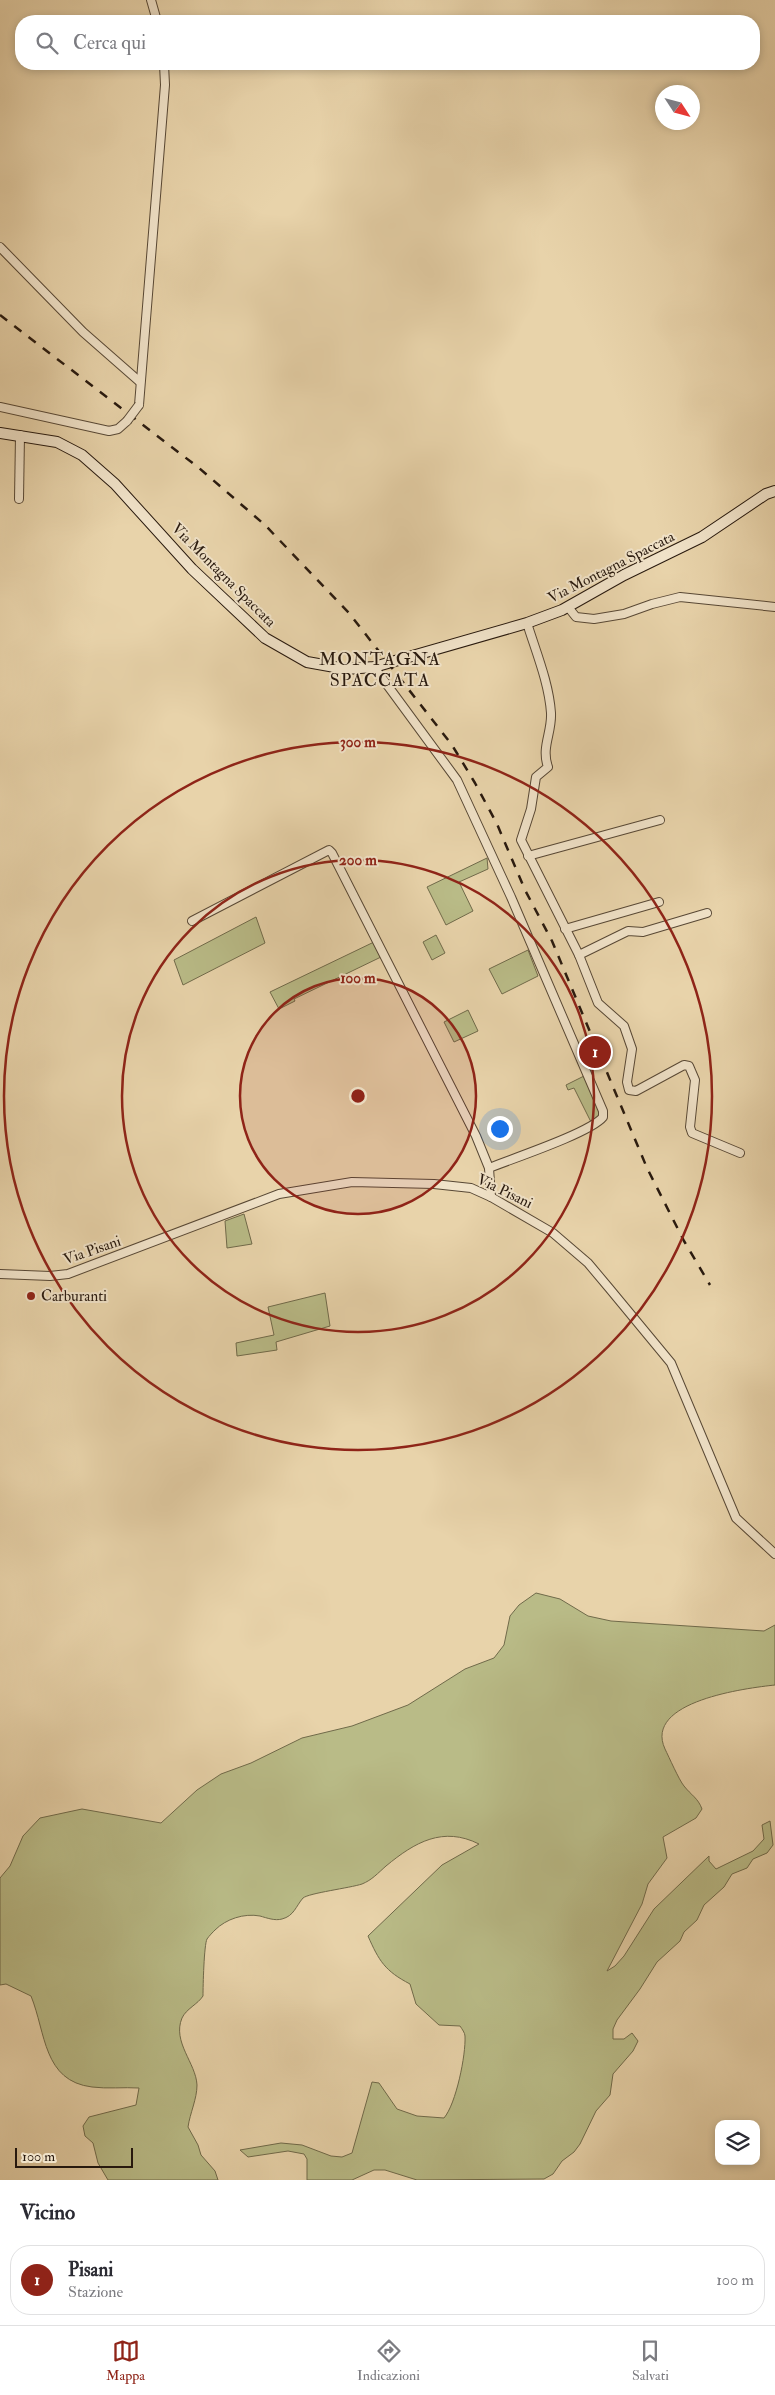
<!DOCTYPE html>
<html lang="it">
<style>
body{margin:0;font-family:"IM FELL Double Pica",serif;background:#f2f2f3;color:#2b2b33}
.controls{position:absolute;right:15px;bottom:15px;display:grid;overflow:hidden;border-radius:10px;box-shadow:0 2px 8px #0003}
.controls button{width:45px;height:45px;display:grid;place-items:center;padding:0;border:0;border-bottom:1px solid #e1e1e2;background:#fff;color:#2b2b33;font:25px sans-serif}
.compass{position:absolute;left:655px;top:85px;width:45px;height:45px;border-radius:50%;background:#fff;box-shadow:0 2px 8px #0003;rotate:126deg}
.scale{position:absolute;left:15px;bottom:12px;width:118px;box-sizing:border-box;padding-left:5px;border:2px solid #28190e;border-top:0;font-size:14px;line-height:18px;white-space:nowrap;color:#28190e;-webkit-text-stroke:4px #f0e2c8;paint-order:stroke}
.you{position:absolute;left:499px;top:1128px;width:18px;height:18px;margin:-12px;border:4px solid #fff;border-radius:50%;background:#1a73e8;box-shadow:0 0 0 8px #1a73e833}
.badge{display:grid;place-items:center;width:32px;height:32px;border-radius:50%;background:#8f2418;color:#fff;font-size:16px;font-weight:700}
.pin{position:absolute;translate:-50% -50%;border:2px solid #fff;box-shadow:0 1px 5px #0006}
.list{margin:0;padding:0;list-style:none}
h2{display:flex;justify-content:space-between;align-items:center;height:65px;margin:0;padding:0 20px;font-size:21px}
h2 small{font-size:16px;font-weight:400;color:#7c7c81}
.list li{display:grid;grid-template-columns:32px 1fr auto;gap:15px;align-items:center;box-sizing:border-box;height:70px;margin:0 10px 10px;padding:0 10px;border:1px solid #e1e1e2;border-radius:20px}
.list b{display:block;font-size:19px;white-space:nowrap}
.list p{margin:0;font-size:16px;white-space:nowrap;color:#7c7c81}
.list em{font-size:16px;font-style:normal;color:#7c7c81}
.icon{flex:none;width:28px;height:28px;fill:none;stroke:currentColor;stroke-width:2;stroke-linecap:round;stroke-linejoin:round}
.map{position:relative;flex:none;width:775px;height:2180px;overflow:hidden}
.search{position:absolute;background:#fff;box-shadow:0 2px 8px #0003;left:15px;right:15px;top:15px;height:55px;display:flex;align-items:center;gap:12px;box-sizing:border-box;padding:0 18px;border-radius:20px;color:#7c7c81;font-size:19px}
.sheet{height:145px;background:#fff}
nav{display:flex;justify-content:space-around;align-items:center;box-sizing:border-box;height:70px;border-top:1px solid #e1e1e2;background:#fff;font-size:14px;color:#7c7c81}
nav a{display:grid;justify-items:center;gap:2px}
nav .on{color:#8f2418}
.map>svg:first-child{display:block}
</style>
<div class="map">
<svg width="775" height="2180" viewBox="0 0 775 2180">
<rect width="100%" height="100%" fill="#e8d3aa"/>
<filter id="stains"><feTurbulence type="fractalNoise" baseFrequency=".004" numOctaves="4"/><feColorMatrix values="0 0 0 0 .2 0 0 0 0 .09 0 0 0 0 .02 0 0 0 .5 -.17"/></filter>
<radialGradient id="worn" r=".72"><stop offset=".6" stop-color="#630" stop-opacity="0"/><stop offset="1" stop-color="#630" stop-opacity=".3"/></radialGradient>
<g fill="#b9bb87" stroke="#706a4a">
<path d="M487,858L488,869L459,882L473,911L446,925L427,887Z"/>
<path d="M256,917L265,943L183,985L174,960Z"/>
<path d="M436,935L445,953L432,960L423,942Z"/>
<path d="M374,942L381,957L294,999L295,1001L279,1009L270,992Z"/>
<path d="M528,950L538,976L502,994L489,969Z"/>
<path d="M468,1010L478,1031L454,1042L444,1022Z"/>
<path d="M584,1076L602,1112L592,1124L574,1088L568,1090L566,1085Z"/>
<path d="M244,1214L252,1244L227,1248L225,1221Z"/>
<path d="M325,1293L330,1326L276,1342L277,1350L237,1356L236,1343L274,1335L268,1307Z"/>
<path d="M536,1593L560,1599L588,1616L611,1621L764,1631L775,1625V1685C747,1688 643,1701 665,1749C669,1757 679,1780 684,1786C691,1795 698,1798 702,1809L696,1818L663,1837L667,1858L648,1884L642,1904L607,1971L615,1966L624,1956L654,1909L709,1856V1861L716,1869L753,1851L764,1839L762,1825L770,1821L773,1845L767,1853L753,1859L747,1868L732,1874L724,1887L704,1905L697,1920L684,1932L680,1941L657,1962L640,1989L617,2020L613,2029V2039H624L632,2033L638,2041L633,2051L613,2074L610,2095L596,2111L580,2144L574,2152L562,2161L553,2174L544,2179L417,2180L385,2170H374L352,2180H307V2159L304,2154L288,2151L248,2157L240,2150L281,2143L302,2145L331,2156L342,2157L352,2153L372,2082L379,2083L397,2109L417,2116L444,2118C456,2104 466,2055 465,2036C465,2033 462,2029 460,2026L439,2025L416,2004L410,1984C385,1971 379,1961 368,1936L442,1865L479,1844C443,1826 415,1842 386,1866C378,1873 372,1880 362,1884C350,1888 309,1893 303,1898C296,1906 294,1916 282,1919C275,1921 267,1918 260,1916C244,1913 226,1919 215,1930C213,1932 209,1936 207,1939C204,1945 203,1986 203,1996C198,2004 186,2009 182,2018C172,2042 196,2063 197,2085C197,2099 190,2113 188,2127L198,2145L201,2155L215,2171L218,2180H108L98,2163L93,2143L85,2136L83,2126L89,2117L136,2105L139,2088C124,2087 107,2089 92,2087C43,2081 46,2033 31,1996L6,1984L0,1985V1878L10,1866L23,1836L40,1818L82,1809L161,1823L197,1790L221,1774L251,1763L302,1738L352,1726L408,1705L465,1669L494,1658L504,1645L510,1616L519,1605Z"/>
</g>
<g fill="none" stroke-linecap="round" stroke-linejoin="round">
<g stroke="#584835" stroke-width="10">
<g id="street">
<path d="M151,0L157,21"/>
<path d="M0,247L83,332L140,382"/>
<path d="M139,405L165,85L164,64"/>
<path d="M0,407L109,431L118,429L127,421"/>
<path d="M19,499L20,435"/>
<path d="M568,607L576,617L594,619L624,614L652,604L680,597L775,607"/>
<path d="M527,623C536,652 549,683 551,713C552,733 541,747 548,767L536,777L531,809L521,840L579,955L598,1003L624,1026L632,1049L627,1082L629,1090L636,1091L684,1065L689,1066L695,1080L690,1127L692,1133L740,1153"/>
<path d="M374,667L457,780L511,897L603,1111V1117C590,1133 511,1159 489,1168L491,1197"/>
<path d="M528,856L660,820"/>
<path d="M192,921L329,850L332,853L476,1136L489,1168"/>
<path d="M565,929L659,902"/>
<path d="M579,955L628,931L643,932L707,913"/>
<path d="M0,1274L50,1276L68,1274L279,1194L352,1182L434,1184L471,1188L491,1197L553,1233L588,1263L609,1288L671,1363L736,1518L775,1554"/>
</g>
</g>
<g stroke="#28190e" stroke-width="12">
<path id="secondary" d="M0,433L57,442L82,455L115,484L192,569L265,638L307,662L346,669L374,667L527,623L562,610L624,575L702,537L766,494L775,491"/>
</g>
<use href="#street" stroke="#f0e2c8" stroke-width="8"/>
<use href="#secondary" stroke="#f0e2c8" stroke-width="10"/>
<path stroke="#28190e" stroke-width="2.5" stroke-dasharray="9 9" stroke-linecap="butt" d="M0,315L199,468L265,525L349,613L452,745L475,783L497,824L525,890L552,941L647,1168L684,1241L710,1285"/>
<g stroke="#584835" stroke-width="10" stroke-linecap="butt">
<path id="street-bridge" d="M127,421L139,405"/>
</g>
<use href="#street-bridge" stroke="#f0e2c8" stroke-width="8"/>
</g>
<circle cx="358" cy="1096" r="118" fill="#8f2418" fill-opacity=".12"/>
<g fill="none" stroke="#8f2418" stroke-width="2.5">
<circle cx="358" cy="1096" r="118"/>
<circle cx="358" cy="1096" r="236"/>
<circle cx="358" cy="1096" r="354"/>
</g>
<circle fill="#8f2418" stroke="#f0e2c8" stroke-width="2" cx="31" cy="1296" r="5"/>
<g text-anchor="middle" stroke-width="4" stroke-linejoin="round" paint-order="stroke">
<g font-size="15" fill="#28190e" stroke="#f0e2c8">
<text transform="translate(611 567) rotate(-27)" y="5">Via Montagna Spaccata</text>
<text transform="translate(224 575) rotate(45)" y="5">Via Montagna Spaccata</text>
<text transform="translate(505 1191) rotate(26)" y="5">Via Pisani</text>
<text transform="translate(92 1250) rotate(-19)" y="5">Via Pisani</text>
</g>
<g font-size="15" fill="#28190e" stroke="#f0e2c8" text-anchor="start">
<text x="41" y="1301">Carburanti</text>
</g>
<g font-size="18" letter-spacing="1" fill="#28190e" stroke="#f0e2c8">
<text x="380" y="665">MONTAGNA<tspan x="380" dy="21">SPACCATA</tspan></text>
</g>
</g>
<circle cx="358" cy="1096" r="8" fill="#8f2418" stroke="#f0e2c8" stroke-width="2.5"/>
<g font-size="15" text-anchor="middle" font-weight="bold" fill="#8f2418" stroke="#f0e2c8" stroke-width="4" stroke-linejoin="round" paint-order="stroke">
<text x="358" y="747">300 m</text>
<text x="358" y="865">200 m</text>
<text x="358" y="983">100 m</text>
</g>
<rect width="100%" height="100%" filter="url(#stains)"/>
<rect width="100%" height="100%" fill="url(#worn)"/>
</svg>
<div class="controls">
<button><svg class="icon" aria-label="layers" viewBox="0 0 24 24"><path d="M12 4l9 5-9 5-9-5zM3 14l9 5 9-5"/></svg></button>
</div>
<svg class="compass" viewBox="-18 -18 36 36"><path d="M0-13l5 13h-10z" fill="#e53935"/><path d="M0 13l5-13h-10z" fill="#7c7c81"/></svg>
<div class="scale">100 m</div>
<div class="you"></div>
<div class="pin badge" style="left:595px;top:1052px">1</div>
<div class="search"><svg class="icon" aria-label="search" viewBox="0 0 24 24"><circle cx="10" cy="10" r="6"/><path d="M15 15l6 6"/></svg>Cerca qui</div>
</div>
<section class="sheet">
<h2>Vicino<small></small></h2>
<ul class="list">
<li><span class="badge">1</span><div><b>Pisani</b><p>Stazione</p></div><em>100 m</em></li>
</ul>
</section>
<nav>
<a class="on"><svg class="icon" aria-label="map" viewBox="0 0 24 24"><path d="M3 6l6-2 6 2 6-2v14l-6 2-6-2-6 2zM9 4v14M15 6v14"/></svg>Mappa</a>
<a><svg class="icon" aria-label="directions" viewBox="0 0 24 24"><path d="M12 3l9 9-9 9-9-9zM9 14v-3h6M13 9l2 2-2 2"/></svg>Indicazioni</a>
<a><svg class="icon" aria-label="saved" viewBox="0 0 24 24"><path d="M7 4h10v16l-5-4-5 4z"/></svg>Salvati</a>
</nav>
